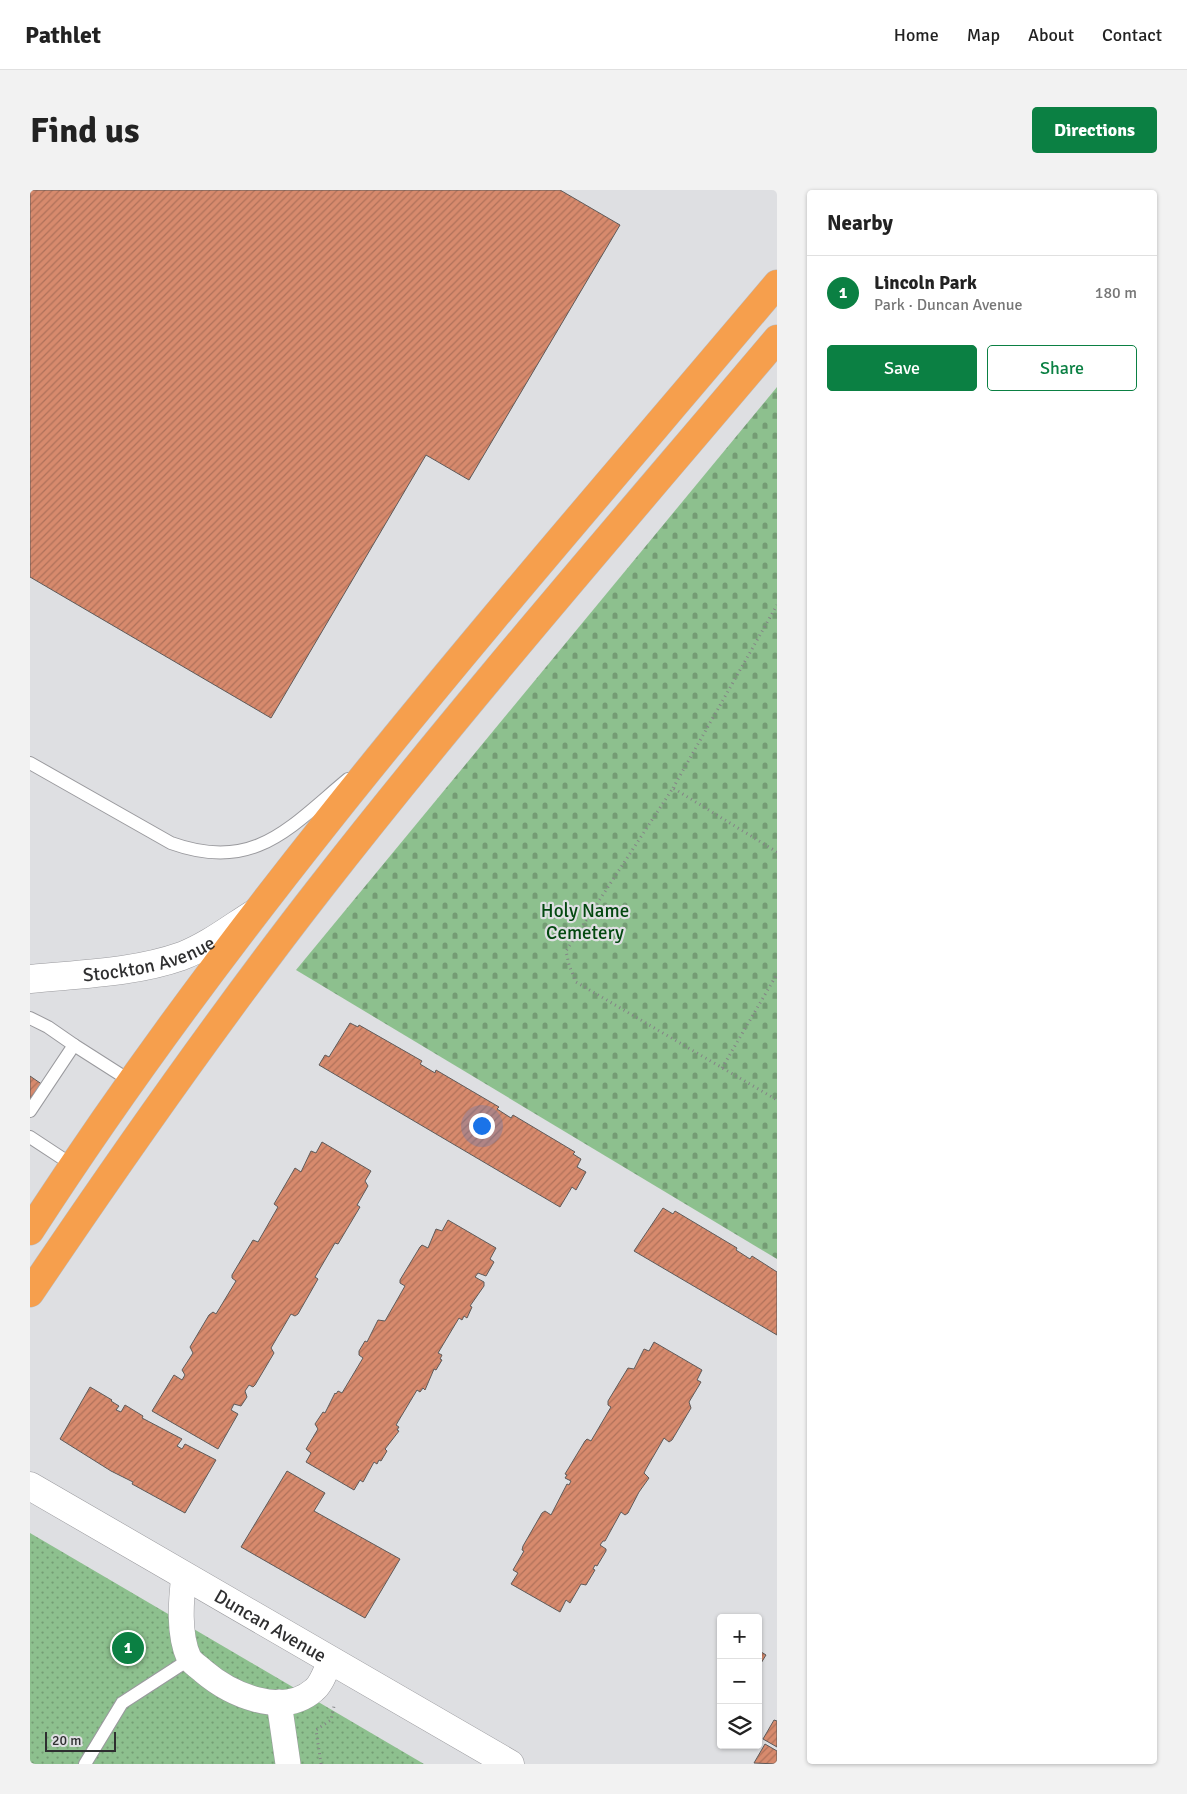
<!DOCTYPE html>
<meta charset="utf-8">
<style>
body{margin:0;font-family:Signika,sans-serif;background:#f2f2f2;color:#222}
.controls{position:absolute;right:15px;bottom:15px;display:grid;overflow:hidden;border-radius:5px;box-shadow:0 1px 4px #0004}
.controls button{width:45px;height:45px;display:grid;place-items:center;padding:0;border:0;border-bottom:1px solid #e0e0e0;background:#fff;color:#222;font:25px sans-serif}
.scale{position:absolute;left:15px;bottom:12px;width:71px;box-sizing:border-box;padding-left:5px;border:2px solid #2f2f30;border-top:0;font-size:14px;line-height:18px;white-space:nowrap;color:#2f2f30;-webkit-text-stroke:4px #dedfe2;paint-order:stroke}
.you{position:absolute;left:451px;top:935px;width:18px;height:18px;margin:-12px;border:4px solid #fff;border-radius:50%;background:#1a73e8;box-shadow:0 0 0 8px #1a73e833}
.badge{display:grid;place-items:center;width:32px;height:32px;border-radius:50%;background:#0b8043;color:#fff;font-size:16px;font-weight:700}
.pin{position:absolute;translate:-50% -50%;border:2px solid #fff;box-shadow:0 1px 5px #0006}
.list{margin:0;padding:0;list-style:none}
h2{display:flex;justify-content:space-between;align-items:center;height:65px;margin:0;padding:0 20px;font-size:21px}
h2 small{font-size:16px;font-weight:400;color:#767676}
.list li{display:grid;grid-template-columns:32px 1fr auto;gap:15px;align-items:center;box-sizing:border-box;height:75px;padding:0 20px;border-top:1px solid #e0e0e0}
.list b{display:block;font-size:19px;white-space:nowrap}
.list p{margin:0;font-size:16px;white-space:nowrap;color:#767676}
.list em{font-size:16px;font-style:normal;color:#767676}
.actions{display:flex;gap:10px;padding:15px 20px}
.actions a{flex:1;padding:11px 0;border:1px solid #0b8043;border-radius:5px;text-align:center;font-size:18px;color:#0b8043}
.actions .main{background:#0b8043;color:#fff}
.icon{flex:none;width:28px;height:28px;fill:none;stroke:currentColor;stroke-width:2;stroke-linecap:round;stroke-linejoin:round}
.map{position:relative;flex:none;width:747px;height:1574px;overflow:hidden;border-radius:5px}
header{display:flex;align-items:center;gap:30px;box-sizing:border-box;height:70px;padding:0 25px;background:#fff;border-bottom:1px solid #e0e0e0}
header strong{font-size:24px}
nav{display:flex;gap:28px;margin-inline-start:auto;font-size:18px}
.intro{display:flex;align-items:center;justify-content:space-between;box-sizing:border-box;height:120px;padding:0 30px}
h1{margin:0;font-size:35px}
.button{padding:12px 22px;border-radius:5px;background:#0b8043;color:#fff;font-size:18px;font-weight:700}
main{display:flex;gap:30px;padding:0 30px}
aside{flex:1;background:#fff;border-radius:5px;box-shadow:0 1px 4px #0004}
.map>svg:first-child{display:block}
</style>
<header>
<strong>Pathlet</strong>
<nav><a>Home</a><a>Map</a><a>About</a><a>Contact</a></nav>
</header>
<div class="intro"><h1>Find us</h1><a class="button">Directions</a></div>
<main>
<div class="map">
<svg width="747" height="1574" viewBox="0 0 747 1574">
<defs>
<pattern id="cemetery-stones" width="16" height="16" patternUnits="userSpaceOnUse" patternTransform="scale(1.25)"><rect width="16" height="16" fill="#8dc08e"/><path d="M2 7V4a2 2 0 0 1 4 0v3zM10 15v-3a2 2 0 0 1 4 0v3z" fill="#749c74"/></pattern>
<pattern id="park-dots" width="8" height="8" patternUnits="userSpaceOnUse" patternTransform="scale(1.25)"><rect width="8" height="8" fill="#8dc08e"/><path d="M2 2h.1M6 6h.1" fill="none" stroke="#749c74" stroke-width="1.8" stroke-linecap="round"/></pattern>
<pattern id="building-hatch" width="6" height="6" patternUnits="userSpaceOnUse" patternTransform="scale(1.25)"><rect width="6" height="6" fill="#d78a6d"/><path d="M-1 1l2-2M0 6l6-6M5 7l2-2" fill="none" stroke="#af715a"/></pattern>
</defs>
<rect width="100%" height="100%" fill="#dedfe2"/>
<path fill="url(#cemetery-stones)" d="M747,197V1069L266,780Z"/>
<path fill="url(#park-dots)" d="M0,1343L394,1574H0Z"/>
<g fill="url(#building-hatch)" stroke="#5f5b5a">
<path d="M0,0H530L590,35L439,290L396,265L241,528L0,387Z"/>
<path d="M320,833L328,837L329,835L392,871L390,874L405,883L406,880L469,917L467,919L481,928L483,925L545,962L543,964L551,969L547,977L556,982L546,1000L542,997L530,1017L289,875L295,865L299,867Z"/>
<path d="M0,886L13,895L0,913Z"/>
<path d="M292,952L341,981L335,991L338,996L327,1015L330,1017L308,1054L305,1053L285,1087L288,1089L268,1124L265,1126L261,1124L241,1158L244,1163L225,1195L223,1197L219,1195L215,1201L217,1207L211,1216L204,1214L201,1220L208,1224L188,1259L122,1221L144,1185L152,1190L155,1185L152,1180L163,1163L160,1157L179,1125L183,1122L186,1124L206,1091L202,1088V1085L223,1050L228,1052L248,1017L244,1014L265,978L271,982L281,961L286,963Z"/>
<path d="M633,1018L643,1024L645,1021L707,1058L706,1060L720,1069L722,1066L747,1082V1145L604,1061Z"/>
<path d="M418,1030L466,1058L460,1069L464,1072L456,1086L448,1083L445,1087L454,1092V1096L440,1116L442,1117L437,1128L434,1126L432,1130L429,1128L408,1163L412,1165L410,1169L412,1170L406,1180L404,1179L395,1200L393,1198L390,1202L387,1200L366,1235L369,1237L367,1240L369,1241L355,1259L357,1261L351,1271L349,1270L347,1274L344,1272L333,1292L330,1290L324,1300L276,1272L281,1263L276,1259L288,1239L285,1234L293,1222L295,1223L305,1203L306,1204L308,1201L312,1203L333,1168L329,1165V1161L335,1151L337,1152L348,1130L355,1131L375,1096L370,1093V1090L390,1057L392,1055L398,1058L406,1039L412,1041Z"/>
<path d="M624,1152L672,1180L667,1190L671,1192L659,1212L661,1218L642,1250L639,1252L634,1248L616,1279L614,1283L619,1288L609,1302L598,1323L595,1325L591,1322L575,1351H573L570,1355L576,1359V1361L567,1376L565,1375L563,1379L565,1380L556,1395L551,1394L540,1413L536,1410L530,1422L481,1394L488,1383L483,1380L494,1361L492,1360L493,1356L512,1323L515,1321L521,1325L537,1294L539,1295L541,1291L535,1288L537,1285L535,1284L555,1251L557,1249L561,1251L581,1217L578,1215V1211L598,1178L604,1179L614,1159L619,1161Z"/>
<path d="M60,1197L82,1210L81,1211L89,1216L86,1220L91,1222L95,1215L113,1226L112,1228L152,1249L147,1256L152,1259L155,1254L186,1270L155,1323L102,1294L103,1292L81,1281L30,1249Z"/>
<path d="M257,1281L295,1303L284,1321L370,1369L335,1428L211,1357Z"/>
<path d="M728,1460L736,1465L728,1478Z"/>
<path d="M744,1530L747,1531V1557L733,1549Z"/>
<path d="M735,1554L747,1561V1574L724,1573Z"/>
</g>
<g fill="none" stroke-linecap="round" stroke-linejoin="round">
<g stroke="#9a9a9e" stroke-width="14">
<g id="lane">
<path d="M0,573L141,653C224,683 259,638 318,589"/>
<path d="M0,828L18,837L44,855L0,921"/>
<path d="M44,855L102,892"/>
<path d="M0,947L44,976"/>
<path d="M55,1574L92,1513L160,1469"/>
</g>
</g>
<g stroke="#9a9a9e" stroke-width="26">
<g id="street">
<path d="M154,1385C151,1410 148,1444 159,1468C162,1473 169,1477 173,1481C200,1504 252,1528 284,1500C292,1494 296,1479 301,1470"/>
<path d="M249,1512L258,1574"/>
</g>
</g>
<g stroke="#9a9a9e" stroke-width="29">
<g id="secondary">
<path id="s1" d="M0,789C50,784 104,783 152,766C178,756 201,738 225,723"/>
<path id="s2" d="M0,1296L480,1574"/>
</g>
</g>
<g stroke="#bcbcbd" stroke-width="29">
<g id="highway">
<path d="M0,1041C218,703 488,401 747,94"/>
<path d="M0,1103C93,965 188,829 291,697C437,510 594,330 747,149"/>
</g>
</g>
<g stroke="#848486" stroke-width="3" stroke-dasharray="1 4" stroke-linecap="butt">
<path d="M643,598L747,415"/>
<path d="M747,662L643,598L536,761L539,775L546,792L747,910"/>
<path d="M692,878L747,784"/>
<path d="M291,1574L286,1540L301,1530L304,1516"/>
</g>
<use href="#lane" stroke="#fff" stroke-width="12"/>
<use href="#street" stroke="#fff" stroke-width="25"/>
<use href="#secondary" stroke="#fff" stroke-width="28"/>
<use href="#highway" stroke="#f69f4d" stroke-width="28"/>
</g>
<g text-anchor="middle" stroke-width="4.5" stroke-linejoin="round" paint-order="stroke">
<g font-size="19" fill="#034810" stroke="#dedfe2">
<text x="555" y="727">Holy Name<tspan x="555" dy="22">Cemetery</tspan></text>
</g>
<g font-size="19" fill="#2f2f30" stroke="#dedfe2">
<text dy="7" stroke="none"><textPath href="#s1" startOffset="121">Stockton Avenue</textPath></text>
<text dy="7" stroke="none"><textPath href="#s2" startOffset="278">Duncan Avenue</textPath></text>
</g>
</g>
</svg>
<div class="controls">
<button>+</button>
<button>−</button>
<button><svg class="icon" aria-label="layers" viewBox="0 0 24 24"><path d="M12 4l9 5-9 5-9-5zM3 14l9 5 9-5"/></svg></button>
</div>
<div class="scale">20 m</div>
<div class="you"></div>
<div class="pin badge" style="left:98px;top:1458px">1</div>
</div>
<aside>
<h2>Nearby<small></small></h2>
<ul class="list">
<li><span class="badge">1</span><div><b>Lincoln Park</b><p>Park · Duncan Avenue</p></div><em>180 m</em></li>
</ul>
<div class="actions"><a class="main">Save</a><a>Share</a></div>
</aside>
</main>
